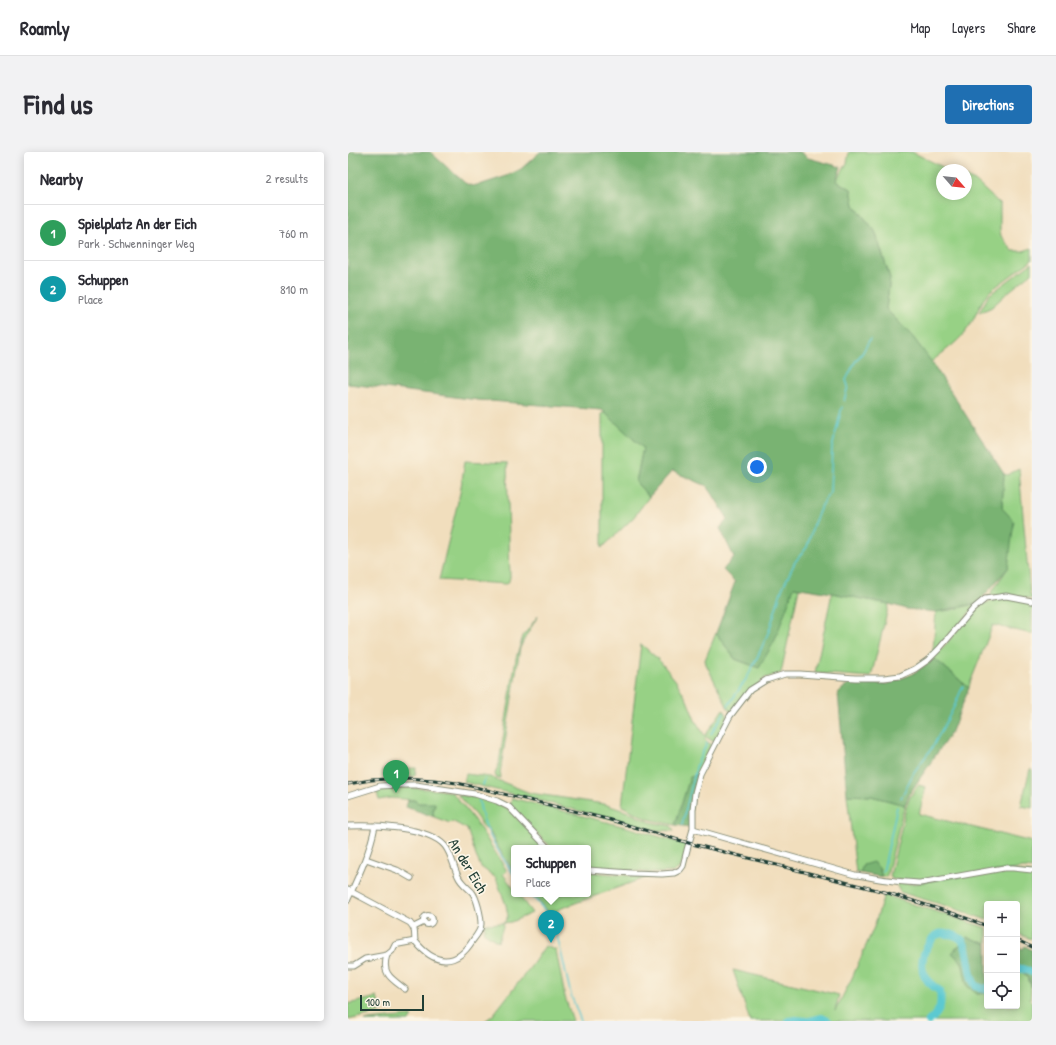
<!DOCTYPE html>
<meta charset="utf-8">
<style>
body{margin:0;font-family:"Patrick Hand",sans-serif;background:#f2f2f3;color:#2b2b33}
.controls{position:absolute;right:12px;bottom:12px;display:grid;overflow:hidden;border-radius:4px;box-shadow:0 2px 10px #0003}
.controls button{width:36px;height:36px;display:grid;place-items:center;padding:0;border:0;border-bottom:1px solid #e1e1e2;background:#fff;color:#2b2b33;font:20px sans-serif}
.compass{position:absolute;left:588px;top:12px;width:36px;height:36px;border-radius:50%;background:#fff;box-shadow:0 2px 10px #0003;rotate:118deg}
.scale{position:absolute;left:12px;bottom:10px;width:64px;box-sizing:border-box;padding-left:4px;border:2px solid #1f3d34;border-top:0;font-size:11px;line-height:14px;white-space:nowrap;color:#1f3d34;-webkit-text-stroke:3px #fcf5e5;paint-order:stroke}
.you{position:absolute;left:409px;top:315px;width:14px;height:14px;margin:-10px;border:3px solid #fff;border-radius:50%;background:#1a73e8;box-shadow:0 0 0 6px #1a73e833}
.badge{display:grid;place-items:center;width:26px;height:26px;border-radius:50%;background:#1f6fb2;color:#fff;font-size:13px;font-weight:700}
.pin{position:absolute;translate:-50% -33px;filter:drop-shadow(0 1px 2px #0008)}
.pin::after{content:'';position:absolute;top:21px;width:14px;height:12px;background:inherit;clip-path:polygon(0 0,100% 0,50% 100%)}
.popup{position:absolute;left:163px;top:693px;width:80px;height:52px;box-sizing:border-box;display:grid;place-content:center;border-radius:4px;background:#fff;filter:drop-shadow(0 1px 3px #0005);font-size:13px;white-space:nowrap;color:#7c7c81}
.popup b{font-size:15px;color:#2b2b33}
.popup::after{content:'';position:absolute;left:50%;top:100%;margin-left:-8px;border:8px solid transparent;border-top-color:#fff}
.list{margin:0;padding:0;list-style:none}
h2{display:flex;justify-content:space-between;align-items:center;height:52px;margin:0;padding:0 16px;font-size:17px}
h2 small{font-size:13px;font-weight:400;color:#7c7c81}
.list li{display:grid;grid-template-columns:26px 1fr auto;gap:12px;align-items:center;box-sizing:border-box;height:56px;padding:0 16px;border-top:1px solid #e1e1e2}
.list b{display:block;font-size:15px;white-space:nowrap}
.list p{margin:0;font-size:13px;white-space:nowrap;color:#7c7c81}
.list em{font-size:13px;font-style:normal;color:#7c7c81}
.icon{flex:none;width:22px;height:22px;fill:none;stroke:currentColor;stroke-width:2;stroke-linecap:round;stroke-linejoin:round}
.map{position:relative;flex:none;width:684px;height:869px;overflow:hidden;border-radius:4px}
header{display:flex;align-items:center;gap:24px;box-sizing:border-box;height:56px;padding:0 20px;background:#fff;border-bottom:1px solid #e1e1e2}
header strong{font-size:19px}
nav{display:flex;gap:22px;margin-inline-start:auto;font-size:14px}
.intro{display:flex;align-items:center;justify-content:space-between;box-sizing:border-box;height:96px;padding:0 24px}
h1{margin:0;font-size:28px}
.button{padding:10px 18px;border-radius:4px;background:#1f6fb2;color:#fff;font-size:14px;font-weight:700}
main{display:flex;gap:24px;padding:0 24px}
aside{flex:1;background:#fff;border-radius:4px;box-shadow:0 2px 10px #0003}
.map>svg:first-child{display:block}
</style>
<header>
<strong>Roamly</strong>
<nav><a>Map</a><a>Layers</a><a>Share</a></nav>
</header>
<div class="intro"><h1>Find us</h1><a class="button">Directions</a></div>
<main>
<aside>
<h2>Nearby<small>2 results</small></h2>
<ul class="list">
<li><span class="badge" style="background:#2e9e5b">1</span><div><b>Spielplatz An der Eich</b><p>Park · Schwenninger Weg</p></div><em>760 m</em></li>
<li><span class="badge" style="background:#0f9aa8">2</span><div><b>Schuppen</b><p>Place</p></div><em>810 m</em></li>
</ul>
</aside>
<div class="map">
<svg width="684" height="869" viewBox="0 0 684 869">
<rect width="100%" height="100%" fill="#fcf5e5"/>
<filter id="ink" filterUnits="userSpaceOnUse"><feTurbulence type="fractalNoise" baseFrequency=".025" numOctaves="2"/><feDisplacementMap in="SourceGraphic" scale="8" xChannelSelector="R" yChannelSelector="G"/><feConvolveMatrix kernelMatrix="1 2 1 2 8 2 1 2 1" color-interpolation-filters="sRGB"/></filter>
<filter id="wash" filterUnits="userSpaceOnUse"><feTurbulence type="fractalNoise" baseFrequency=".012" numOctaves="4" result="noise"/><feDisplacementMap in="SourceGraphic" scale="16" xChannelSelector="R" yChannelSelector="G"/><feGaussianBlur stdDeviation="0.9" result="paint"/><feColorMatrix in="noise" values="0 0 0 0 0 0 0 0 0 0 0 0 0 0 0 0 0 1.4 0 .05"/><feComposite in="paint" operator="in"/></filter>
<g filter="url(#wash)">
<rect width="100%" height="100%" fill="#f1debd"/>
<g fill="#97d185" stroke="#5b875c">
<path d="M501,0H564L601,18H594V42H618V25L627,29L652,52V78L653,84L665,99H675L684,96V108L642,139C631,151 628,166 618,179C609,191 595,200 583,210L564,184L538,157L542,126L527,79L506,53L503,37L488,29L499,11Z"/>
<path d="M684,111V121L659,141L644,155L631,161L641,143Z"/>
<path d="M254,261H258L295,296L288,330L301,345L285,366L254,396Z"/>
<path d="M117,309L159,311L162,425L161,429L159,432L91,428L112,341Z"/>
<path d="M671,317L682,443L684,444V447L664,443L643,444V441L660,416L654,356L656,322L659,323Z"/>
<path d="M446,435L451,436L433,521L417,526L382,560L358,512L357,508L368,481L387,507L411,516Z"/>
<path d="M484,441L541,452L523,525L467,521Z"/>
<path d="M664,446L684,451V482L645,473L622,531L621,536L586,506L626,459L635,452L649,447Z"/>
<path d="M630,451L586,500L578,507L585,498L588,460L603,458Z"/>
<path d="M190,464L178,484L172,496L152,621L153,623L152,626L148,625L147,622L151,611L168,506L175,484Z"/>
<path d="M293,492L311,508L328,529L339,548L347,568L357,584L375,557L380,564L366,590L358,585L356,587L361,591L363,593L350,623L342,626L327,673L300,667L274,654Z"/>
<path d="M68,616L67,624H35V617Z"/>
<path d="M682,617L684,618V656L673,654Z"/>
<path d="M118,622L142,625L182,641L256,652L280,660L302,670L323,674L326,679L306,678L189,648L116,630Z"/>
<path d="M570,633L578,635L571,662L684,690V717L676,716L578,729H560L544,727L542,724L558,656L562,645Z"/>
<path d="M51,635L91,638L104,640L130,673L159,719L155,722L166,737V742H170L184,761L163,770L156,771L150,790L135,780L137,776L136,772L156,771L160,764L158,753L148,726L133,715L128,704L119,677L104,669L102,671L86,665L85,660L87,652L70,651L66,648L43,646L31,648L28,637Z"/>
<path d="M110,643L132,646L146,650L160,657L198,696H166V720L148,692L140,676L137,677L127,663L112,646Z"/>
<path d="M499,643L523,644L557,653L552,671L539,724L534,725L531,716L512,721H508Z"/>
<path d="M164,646L286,677L339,693L335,709L332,715L326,720L308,721L240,715V696H204L162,655Z"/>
<path d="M656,718L684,721V784L683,787L669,781V752H639V768L605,756L552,740L547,730L563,732Z"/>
<path d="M240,720L299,725L211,757L204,764L184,742H240Z"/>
<path d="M536,743L639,776V792L619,785L604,801L614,810L617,821L629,842L639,841V854H669V819H673C683,829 684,834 682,848L684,850V869H402L385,818L491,843L487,859L504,826L526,775Z"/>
<path d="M197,794L208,798L217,845L225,869H137L145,863L184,813Z"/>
<path d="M29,845L33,860L0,868V852Z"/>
<path d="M64,864L61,869H17L21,868Z"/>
</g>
<g fill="#79b372" stroke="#4c7853">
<path d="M0,0H82L117,31L124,34L134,32L159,24L173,17L192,0H452L460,6L493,15L488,29L503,37L506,53L527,79L542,126L538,157L564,184L583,209L656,322L654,356L666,369L660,416L630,451L588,460L559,457L541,452L484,441L446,435L427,488L411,516L387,507L368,481L387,430L375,418L386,405L372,376L380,367L364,341L359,334L324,319L301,345L288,330L295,296L254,258L130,248L45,237L0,232Z"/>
<path d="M586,506L621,536L604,579L562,641L557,653L523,644L499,643L490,541L502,530L539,532L565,522Z"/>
<path d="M350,623L343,657L342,675L327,673L342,625Z"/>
<path d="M60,648H66L70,651H87L85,660L86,665L58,655Z"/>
<path d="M525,710L531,716L534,725L512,721L515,713Z"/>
<path d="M619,785L639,792V841L629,842L619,834L614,810L604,801Z"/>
<path d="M677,794L684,798V835C681,826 677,821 669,817V795L675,797Z"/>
</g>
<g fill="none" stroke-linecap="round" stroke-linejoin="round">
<g stroke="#5cc9d1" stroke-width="1.5">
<path d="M496,249L500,234L498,228L507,210L515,200L522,187"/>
<path d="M380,554L400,524L410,504L421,479L434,437L447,410L459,395L466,371L475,350L482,341L484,296L494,255"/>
<path d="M363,582L376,561"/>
<path d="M135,633L137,627"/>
<path d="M553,646L566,620L584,596L606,555L615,534"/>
<path d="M131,648C135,678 150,699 166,723"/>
<path d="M334,673L349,612L359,591"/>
<path d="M535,720L549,655"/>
<path d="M182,742L203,765L209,783L223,843L233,869"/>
</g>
<g stroke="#5cc9d1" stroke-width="8">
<path d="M669,817H675L684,820"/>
<path d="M441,869L448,868L458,869"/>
<path d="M462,869L474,866L480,869"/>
<path d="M581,869C592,860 594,853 592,839C588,836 583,833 580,829C569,815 575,799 585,786C588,782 593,781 598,782C603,782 609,784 613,787C625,797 616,842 639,836"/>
</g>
</g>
</g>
<g filter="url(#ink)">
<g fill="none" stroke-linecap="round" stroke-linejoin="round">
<g stroke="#888e78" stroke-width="7">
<g id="minor">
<path d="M0,644L32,634L50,633H68L127,642L149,649L161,655L200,696"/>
<path d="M0,674C24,673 80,674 97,694C104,703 105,714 110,724C113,731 119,735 124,740C129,746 133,764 133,772C133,778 129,783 125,788C108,816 86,813 67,789C66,780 68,778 62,771L0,738"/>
<path d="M345,677L507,723C518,724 529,727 540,728C550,730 562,730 572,731L656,716H665L684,718"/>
<path d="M18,707L49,718L63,726"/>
<path d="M240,718L284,721L314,722L326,721L332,718L335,714L339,698L345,677V658L347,641L352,622L382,564L402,538L418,528L437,522H452L507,526H536L552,524L567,517L580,508L591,497L625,457L637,447L658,444L684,449"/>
<path d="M0,747C11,723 22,700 27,674"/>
<circle cx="80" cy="768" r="4.5"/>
<path d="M66,775L76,770"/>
<path d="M39,803C33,822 44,827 57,837"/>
<path d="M0,814H6L17,807L39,803L44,799L47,793L51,792L67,789"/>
</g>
</g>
<use href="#minor" stroke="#fff" stroke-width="5"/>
<g stroke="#1f3d34" stroke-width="3">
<g id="rail">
<path d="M0,632L23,628L57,626L86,628L109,631L131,636L259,667L344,692L537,740L607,762L639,774"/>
<path d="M669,788L684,795"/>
</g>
</g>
<use href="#rail" stroke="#fcf5e5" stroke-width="1.5" stroke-dasharray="4.5" stroke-linecap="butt"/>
</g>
</g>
<g text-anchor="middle" stroke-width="3.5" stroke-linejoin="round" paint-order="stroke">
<g font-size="15" fill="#1f3d34" stroke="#fcf5e5">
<text transform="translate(120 714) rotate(59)" y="5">An der Eich</text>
</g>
</g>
</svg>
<div class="controls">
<button>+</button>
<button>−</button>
<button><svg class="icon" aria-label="locate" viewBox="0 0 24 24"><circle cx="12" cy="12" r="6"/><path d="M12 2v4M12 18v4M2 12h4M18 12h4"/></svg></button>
</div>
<svg class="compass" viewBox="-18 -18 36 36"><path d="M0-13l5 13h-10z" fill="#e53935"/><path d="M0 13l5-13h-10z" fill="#7c7c81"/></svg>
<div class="scale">100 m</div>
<div class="you"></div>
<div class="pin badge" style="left:48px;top:641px;background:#2e9e5b">1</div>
<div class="pin badge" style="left:203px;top:791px;background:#0f9aa8">2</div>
<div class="popup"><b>Schuppen</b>Place</div>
</div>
</main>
